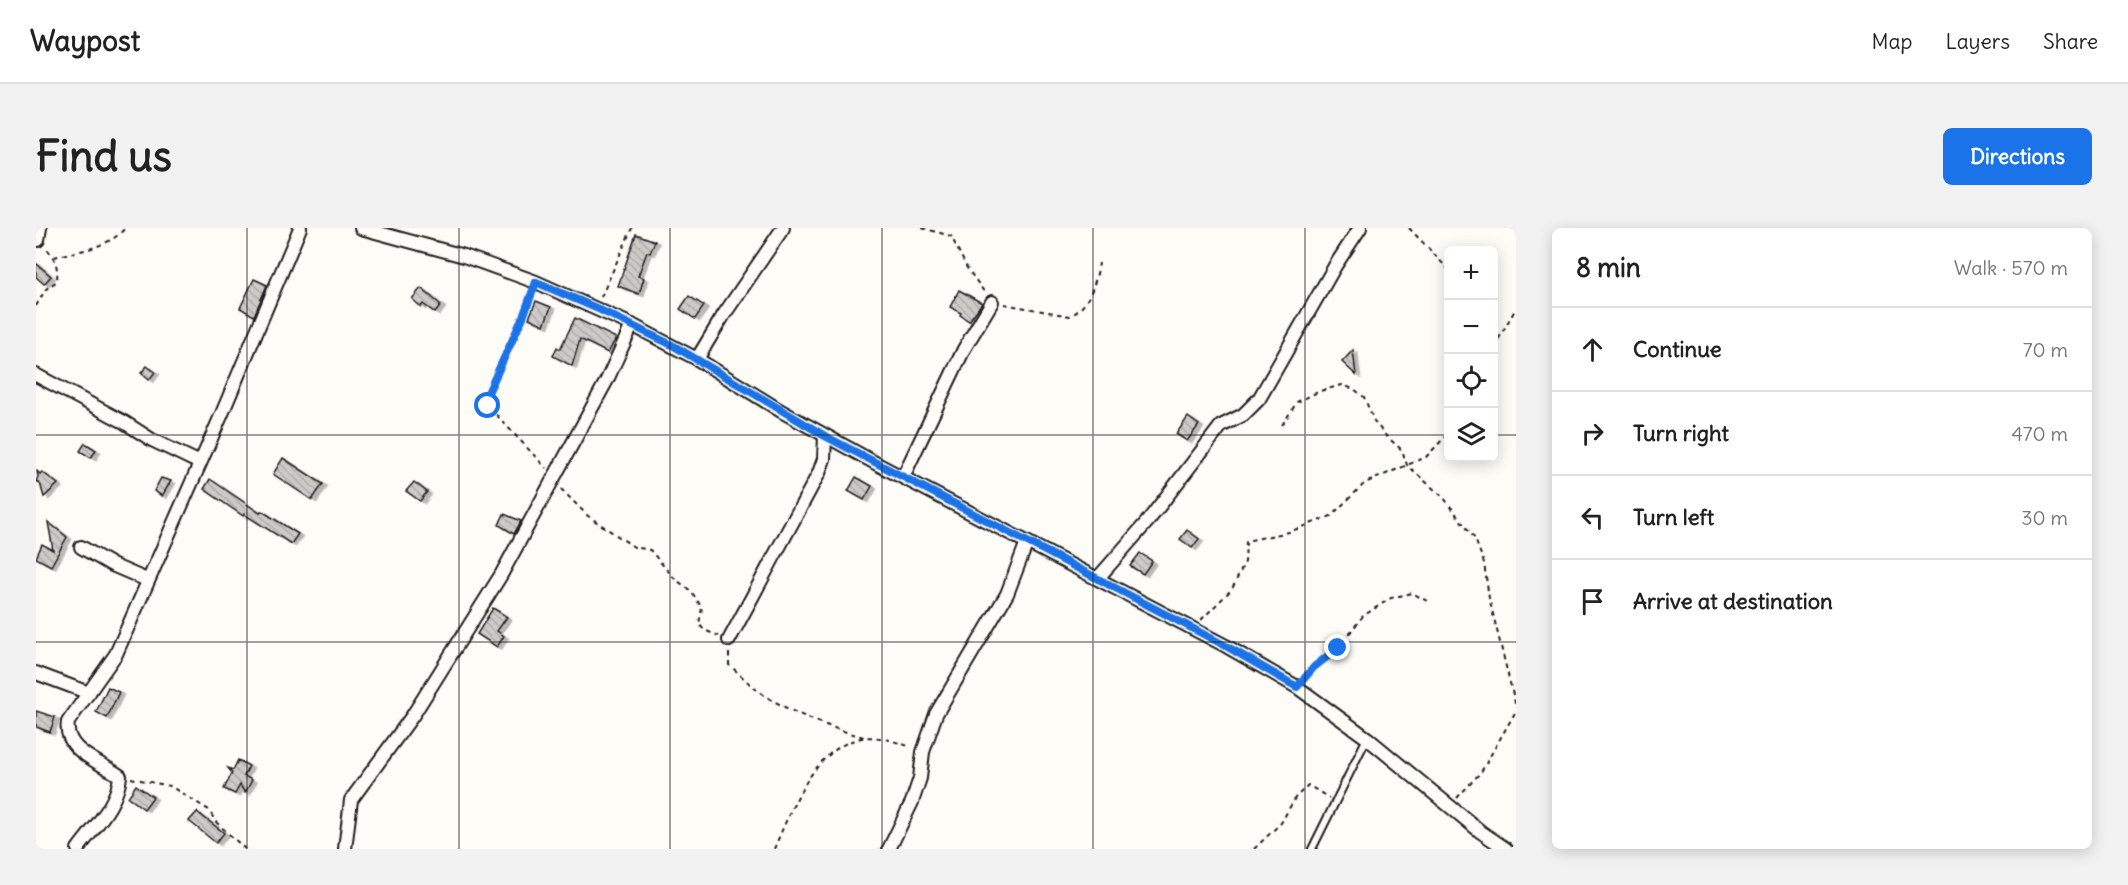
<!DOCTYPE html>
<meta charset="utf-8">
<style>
body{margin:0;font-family:Delius,sans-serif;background:#f2f2f2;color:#222}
.controls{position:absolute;right:18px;top:18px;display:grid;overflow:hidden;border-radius:9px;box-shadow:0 3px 15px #0003}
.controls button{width:54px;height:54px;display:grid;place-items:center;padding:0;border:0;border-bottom:2px solid #e0e0e0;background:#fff;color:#222;font:30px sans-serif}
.stop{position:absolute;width:18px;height:18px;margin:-14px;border:4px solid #1a73e8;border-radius:50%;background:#fff}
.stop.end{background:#1a73e8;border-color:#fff;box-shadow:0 2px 6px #0008}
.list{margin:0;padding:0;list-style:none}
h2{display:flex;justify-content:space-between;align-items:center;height:78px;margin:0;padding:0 24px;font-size:26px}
h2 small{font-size:20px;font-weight:400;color:#767676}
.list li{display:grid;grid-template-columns:39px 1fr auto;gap:18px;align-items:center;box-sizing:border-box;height:84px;padding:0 24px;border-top:2px solid #e0e0e0}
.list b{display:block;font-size:22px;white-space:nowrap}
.list em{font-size:20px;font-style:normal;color:#767676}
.icon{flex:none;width:33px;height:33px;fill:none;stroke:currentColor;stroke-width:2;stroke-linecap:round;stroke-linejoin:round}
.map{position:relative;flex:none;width:1480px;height:621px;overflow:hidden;border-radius:9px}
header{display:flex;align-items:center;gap:36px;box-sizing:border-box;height:84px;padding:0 30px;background:#fff;border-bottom:2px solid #e0e0e0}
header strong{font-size:28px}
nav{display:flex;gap:33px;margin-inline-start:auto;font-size:21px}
.intro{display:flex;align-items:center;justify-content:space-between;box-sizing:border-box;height:144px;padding:0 36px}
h1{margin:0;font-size:42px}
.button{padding:15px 27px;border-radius:9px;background:#1a73e8;color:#fff;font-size:21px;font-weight:700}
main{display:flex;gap:36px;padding:0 36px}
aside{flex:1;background:#fff;border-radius:9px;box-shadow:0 3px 15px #0003}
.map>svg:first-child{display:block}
</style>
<header>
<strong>Waypost</strong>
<nav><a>Map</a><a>Layers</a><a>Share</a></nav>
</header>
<div class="intro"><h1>Find us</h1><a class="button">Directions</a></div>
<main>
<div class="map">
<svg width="1480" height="621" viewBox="0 0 1480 621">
<defs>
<pattern id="building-back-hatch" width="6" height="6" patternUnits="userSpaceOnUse" patternTransform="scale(1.5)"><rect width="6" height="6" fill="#cccbc8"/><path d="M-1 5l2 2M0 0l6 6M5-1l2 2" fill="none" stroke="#afaeab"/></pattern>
<filter id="shadow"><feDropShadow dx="4.5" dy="2.5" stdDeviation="0" flood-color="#0004"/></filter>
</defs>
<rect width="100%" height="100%" fill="#fdfcf7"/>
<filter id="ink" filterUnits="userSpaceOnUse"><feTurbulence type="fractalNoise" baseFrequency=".0167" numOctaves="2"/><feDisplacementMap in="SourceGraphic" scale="12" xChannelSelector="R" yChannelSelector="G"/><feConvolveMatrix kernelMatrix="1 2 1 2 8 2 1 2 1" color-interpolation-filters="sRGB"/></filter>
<g filter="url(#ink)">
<g fill="url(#building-back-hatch)" stroke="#1c1c1c" stroke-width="1.5" filter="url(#shadow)">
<path d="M600,6L619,13L614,25L611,24L602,48L608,50L603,66L582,58Z"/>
<path d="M0,35L15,48L8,56L0,49Z"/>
<path d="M218,51L231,57L218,88L204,80Z"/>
<path d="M385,60L405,77L399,85L387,76L385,79L376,71Z"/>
<path d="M923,62L946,75L933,93L924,87L925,85L914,79Z"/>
<path d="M653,68L668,78L659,91L644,81Z"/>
<path d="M500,73L515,79L508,97L493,90Z"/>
<path d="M539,90L580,110L572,125L544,111L536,138L517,128L521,119L524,121Z"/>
<path d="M1317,122L1320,147L1306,134Z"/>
<path d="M111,138L119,144L113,152L105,145Z"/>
<path d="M1152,189L1163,197L1151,213L1140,206Z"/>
<path d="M49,215L60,222L55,230L44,223Z"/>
<path d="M247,230L287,256L276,272L237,246Z"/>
<path d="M1,243L4,246L6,244L22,256L8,269L4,255L0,253L2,249Z"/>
<path d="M820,249L836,258L828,272L812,263Z"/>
<path d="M125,250L135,253L126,268L118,263Z"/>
<path d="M174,251L224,285L226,283L262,306L255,316L208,286L207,288L168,261Z"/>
<path d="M378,254L391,264L384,273L370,263Z"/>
<path d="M468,286L485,293L478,306L463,297Z"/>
<path d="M12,294L31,309L15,338L0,330L6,316L17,322Z"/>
<path d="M1151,302L1163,311L1156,320L1144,311Z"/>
<path d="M1104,325L1116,333L1107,346L1094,338Z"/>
<path d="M457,380L471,389L461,403L468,408L461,419L441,406Z"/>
<path d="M72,459L83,464L71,490L60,484Z"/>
<path d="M0,483L19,489L14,504L0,499Z"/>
<path d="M202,532L213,538L208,548L216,552L209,565L204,557L199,566L188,561L196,545L192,540L197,542Z"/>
<path d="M100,557L117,569L108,581L92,569Z"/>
<path d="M161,584L188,605L180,615L153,593Z"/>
</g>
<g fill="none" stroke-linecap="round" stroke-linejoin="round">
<g stroke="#1c1c1c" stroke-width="10">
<path id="service" d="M1276,621L1331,510"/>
</g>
<g stroke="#1c1c1c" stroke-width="16">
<g id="minor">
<path d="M325,0L428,28L500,54L596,97L661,131L745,183L843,237L1190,418L1261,459L1331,510L1445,604L1470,621"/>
<path d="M2,12L4,0"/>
<path d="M661,131L687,88L747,0"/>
<path d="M0,147L88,194L116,212L164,235"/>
<path d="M867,249L928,121L956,74"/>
<path d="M45,319L76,337L111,352"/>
<path d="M1062,350L1111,294L1185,198L1207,187L1223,171L1299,38L1324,0"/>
<path d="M693,412L783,245L788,231L789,208"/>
<path d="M0,445L53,465"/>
<path d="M42,621C58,599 82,576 84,548C65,534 27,523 32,494L80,426L185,188L264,0"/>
<path d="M309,621L315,572L377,487L465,347L571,152L596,97"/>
<path d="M853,621L876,574L884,550L887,524L900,486L971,366L991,314"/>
</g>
</g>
<g stroke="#1c1c1c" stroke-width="2" stroke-dasharray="4.5 4.5" stroke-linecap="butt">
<path d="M886,0L915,8L931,40L949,65"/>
<path d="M1373,0L1412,41"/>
<path d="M18,29C42,23 73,20 89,0"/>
<path d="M496,65L487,89L450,169L452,178L510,240"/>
<path d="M565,69L596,0"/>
<path d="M968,76L1034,88C1053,79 1060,54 1063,35"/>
<path d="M0,78L10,61L21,53C22,39 20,31 10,20"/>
<path d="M1458,119L1480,80"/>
<path d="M1246,197L1261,174L1284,163L1306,157L1318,161L1328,169L1338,193L1350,208L1366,222L1371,237L1408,270L1439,311L1448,335L1453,370L1480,479"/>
<path d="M525,261L552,288L598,319L614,322L638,350L655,363L666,380L663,396L668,402L683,408"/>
<path d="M1165,392L1196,361L1209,334L1210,313L1253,304L1295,288L1329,255L1390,229L1412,206"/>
<path d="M693,425V437C703,445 712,455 721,462C747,482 796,501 828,509"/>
<path d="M1269,450L1278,439L1302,420L1327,388L1355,370L1376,365L1393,374"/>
<path d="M95,550L134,558L173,582L179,593L209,621"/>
<path d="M1421,570L1445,544L1480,483"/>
<path d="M738,621C756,580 777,520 826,510C842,507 861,514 875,519"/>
<path d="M1218,621L1245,595L1259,570L1272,557L1293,570"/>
</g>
<use href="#service" stroke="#fdfcf7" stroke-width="6"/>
<use href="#minor" stroke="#fdfcf7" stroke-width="12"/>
</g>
</g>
<g fill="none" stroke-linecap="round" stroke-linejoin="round" filter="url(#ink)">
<path stroke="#1a73e8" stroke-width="8" d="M452,178L450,169L487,89L500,54L560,80L638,118L789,208L1190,418L1261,459L1278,439L1302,420"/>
</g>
<path fill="none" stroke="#1c1c1c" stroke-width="1.5" stroke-opacity="0.55" d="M211,0V621M423,0V621M634,0V621M846,0V621M1057,0V621M1269,0V621M0,207H1412M1458,207H1480M0,414H1480"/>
</svg>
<div class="controls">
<button>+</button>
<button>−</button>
<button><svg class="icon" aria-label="locate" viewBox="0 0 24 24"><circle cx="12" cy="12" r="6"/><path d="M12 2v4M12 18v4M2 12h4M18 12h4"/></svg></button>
<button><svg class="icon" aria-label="layers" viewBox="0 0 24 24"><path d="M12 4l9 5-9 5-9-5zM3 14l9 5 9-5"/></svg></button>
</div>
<div class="stop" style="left:452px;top:178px"></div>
<div class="stop end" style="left:1302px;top:420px"></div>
</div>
<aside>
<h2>8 min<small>Walk · 570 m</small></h2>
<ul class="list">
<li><svg class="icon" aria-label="ahead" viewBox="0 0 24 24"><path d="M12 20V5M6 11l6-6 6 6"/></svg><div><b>Continue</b></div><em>70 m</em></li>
<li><svg class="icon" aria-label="right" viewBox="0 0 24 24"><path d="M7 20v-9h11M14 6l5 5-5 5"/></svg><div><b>Turn right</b></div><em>470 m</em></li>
<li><svg class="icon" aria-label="left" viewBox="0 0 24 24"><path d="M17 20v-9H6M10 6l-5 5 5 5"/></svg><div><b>Turn left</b></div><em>30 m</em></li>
<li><svg class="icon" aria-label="arrive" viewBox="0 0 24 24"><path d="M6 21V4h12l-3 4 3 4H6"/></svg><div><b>Arrive at destination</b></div></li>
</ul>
</aside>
</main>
